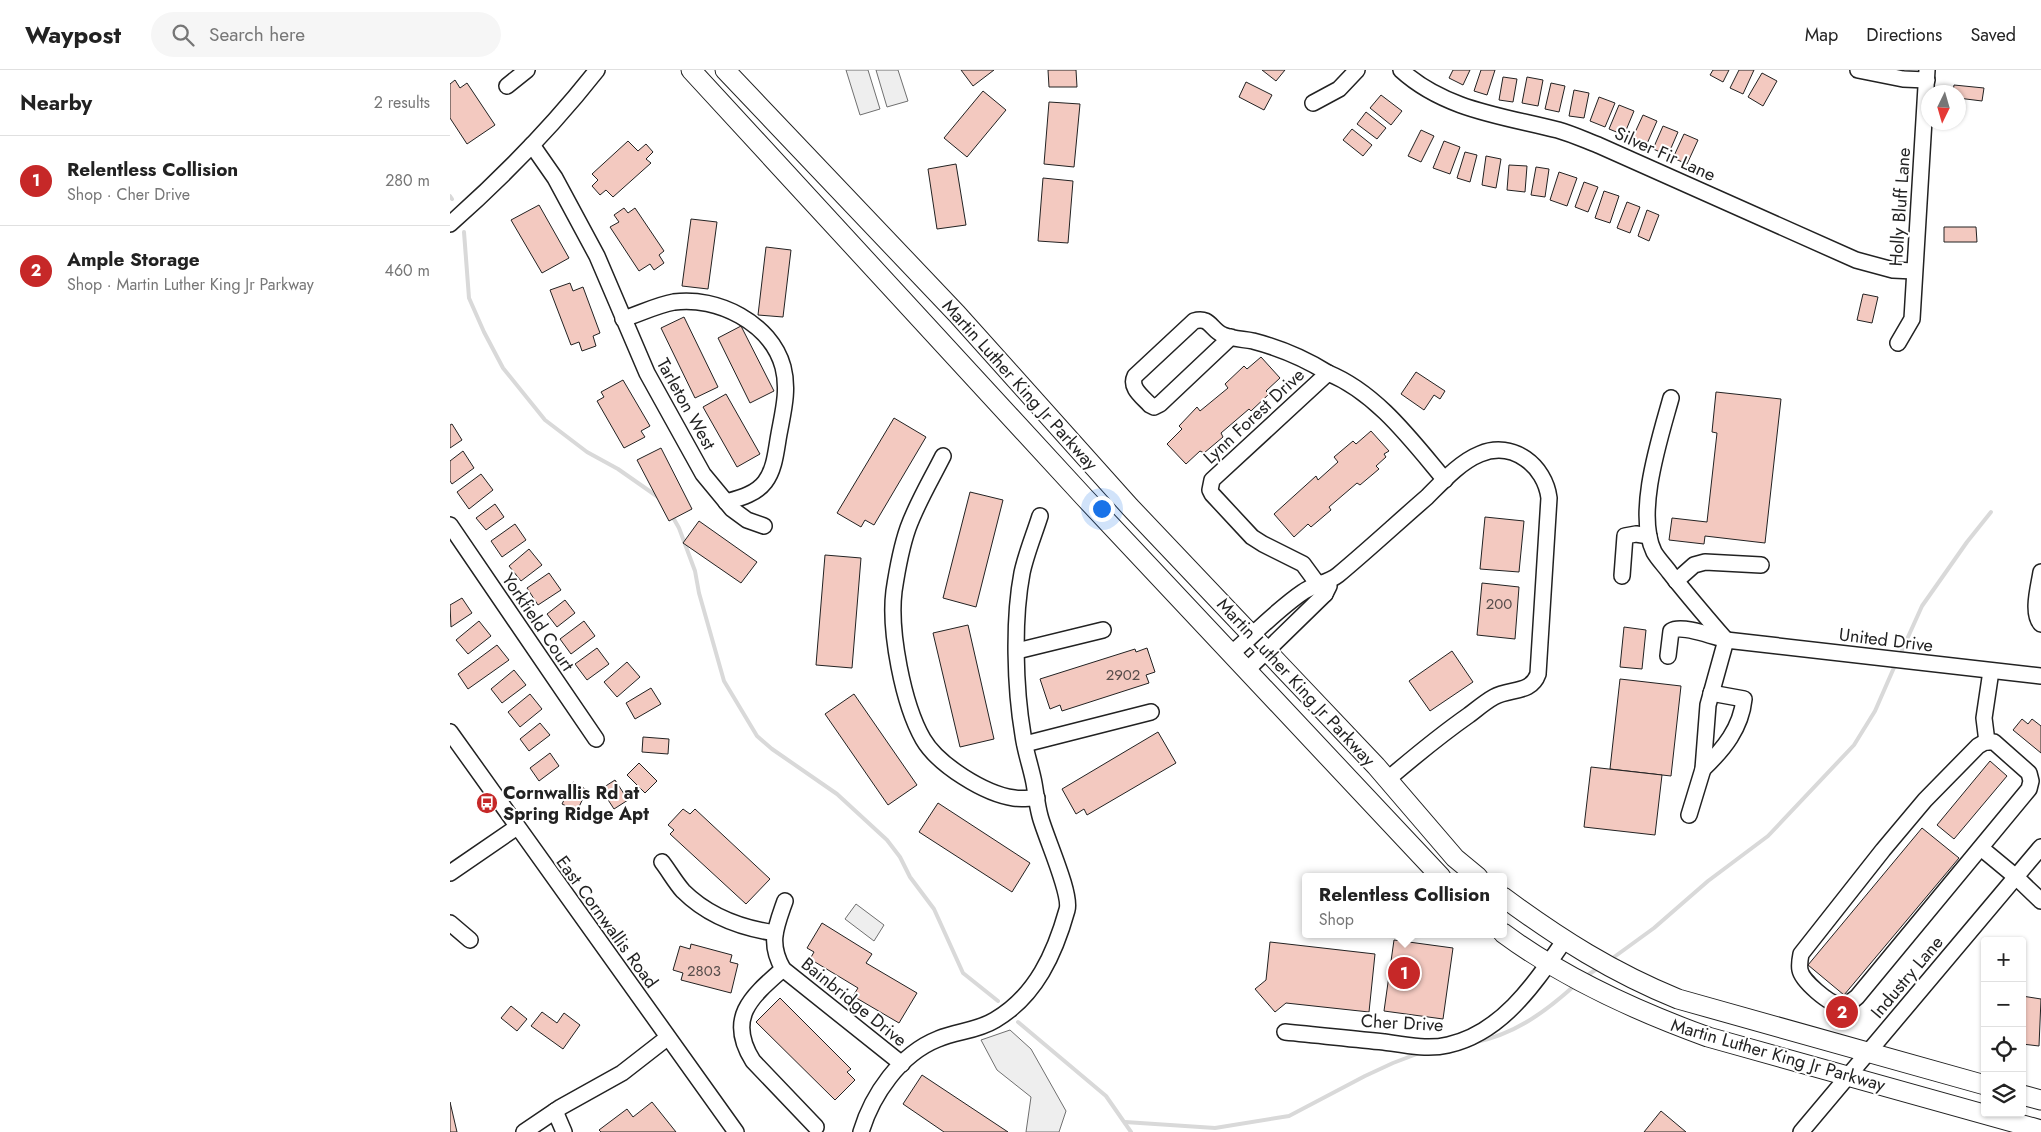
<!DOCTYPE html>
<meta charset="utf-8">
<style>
body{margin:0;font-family:Jost,sans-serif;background:#f6f6f6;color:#222}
.controls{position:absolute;right:15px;bottom:15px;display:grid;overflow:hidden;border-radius:5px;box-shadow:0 1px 4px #0004}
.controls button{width:45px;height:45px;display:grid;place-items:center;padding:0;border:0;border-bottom:1px solid #e0e0e0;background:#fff;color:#222;font:25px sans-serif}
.compass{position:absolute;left:1471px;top:15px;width:45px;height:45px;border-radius:50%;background:#fff;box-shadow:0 1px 4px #0004;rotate:185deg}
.you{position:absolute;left:651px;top:438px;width:18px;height:18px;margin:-12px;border:4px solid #fff;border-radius:50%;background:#1a73e8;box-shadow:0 0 0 8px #1a73e833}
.badge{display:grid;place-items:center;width:32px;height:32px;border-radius:50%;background:#c62828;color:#fff;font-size:16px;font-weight:700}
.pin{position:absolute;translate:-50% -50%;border:2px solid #fff;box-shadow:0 1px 5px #0006}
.popup{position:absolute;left:852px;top:803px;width:205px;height:65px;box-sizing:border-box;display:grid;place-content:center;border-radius:5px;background:#fff;filter:drop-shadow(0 1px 4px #0005);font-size:16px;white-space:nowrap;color:#767676}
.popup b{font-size:19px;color:#222}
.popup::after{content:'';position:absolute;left:50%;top:100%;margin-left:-10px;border:10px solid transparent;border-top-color:#fff}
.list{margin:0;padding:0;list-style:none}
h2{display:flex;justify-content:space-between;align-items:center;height:65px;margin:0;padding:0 20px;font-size:21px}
h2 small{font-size:16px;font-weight:400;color:#767676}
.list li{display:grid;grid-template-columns:32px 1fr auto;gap:15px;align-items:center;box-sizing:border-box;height:90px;padding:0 20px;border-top:1px solid #e0e0e0}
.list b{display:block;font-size:19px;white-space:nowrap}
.list p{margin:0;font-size:16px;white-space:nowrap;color:#767676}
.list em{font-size:16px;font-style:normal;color:#767676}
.icon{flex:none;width:28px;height:28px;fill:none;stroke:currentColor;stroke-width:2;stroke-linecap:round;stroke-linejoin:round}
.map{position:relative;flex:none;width:1591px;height:1062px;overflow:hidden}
header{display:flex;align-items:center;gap:30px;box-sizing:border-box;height:70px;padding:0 25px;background:#fff;border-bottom:1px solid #e0e0e0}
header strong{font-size:24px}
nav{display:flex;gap:28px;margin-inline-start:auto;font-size:18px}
.search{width:350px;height:45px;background:#f6f6f6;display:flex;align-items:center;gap:12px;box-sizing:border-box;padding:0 18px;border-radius:28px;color:#767676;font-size:19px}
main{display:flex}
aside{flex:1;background:#fff}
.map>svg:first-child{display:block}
</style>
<header>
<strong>Waypost</strong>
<div class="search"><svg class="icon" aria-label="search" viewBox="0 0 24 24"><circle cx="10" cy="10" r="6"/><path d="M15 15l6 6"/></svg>Search here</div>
<nav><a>Map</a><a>Directions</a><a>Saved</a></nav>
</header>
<main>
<aside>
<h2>Nearby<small>2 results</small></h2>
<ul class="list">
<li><span class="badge">1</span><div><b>Relentless Collision</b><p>Shop · Cher Drive</p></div><em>280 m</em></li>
<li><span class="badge">2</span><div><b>Ample Storage</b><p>Shop · Martin Luther King Jr Parkway</p></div><em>460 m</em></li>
</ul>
</aside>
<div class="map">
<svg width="1591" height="1062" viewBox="0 0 1591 1062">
<rect width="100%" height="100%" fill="#fff"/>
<g fill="#eee" stroke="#6f6f6f">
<path d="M396,0H418L430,39L410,45Z"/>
<path d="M426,0H448L458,31L437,37Z"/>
<path d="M406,834L434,855L424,871L395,849Z"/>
<path d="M560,960L581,979L616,1041L609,1062H576L581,1027L547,1000L531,970Z"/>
</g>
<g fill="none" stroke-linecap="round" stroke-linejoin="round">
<g stroke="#d9d9d9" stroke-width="4">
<path d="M0,126L2,129"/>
<path d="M14,162L19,228L34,262L53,298L95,350L137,382L168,399L208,427"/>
<path d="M221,444L229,458L245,501L249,523L274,611L307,666L322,679L387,724L437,770L450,787L460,807L484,839L513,903L548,931"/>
<path d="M1449,587L1472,536L1517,472L1541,442"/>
<path d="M1160,890L1204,858L1258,811L1318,766L1404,675L1425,641L1446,593"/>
<path d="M1135,907L1148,898"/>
<path d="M568,952L656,1026L681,1062"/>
<path d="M1026,972C1065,964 1095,942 1124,916"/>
<path d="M675,1052L765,1058L839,1046L915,1006L943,993L972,982"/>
</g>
</g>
<g fill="#f3c9c0" stroke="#222">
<path d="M511,0H544L523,16Z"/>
<path d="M598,0H626L627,17H599Z"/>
<path d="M812,0H835L826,11Z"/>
<path d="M1003,0H1020L1013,15L999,8Z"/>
<path d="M1031,0H1045L1037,25L1024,21Z"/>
<path d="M1263,0H1279L1273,12L1260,5Z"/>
<path d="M1289,0H1304L1293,24L1280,18Z"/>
<path d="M1312,3L1327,11L1313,36L1298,27Z"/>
<path d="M1053,7L1067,9L1063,32L1049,30Z"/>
<path d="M1077,7L1093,10L1088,36L1072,33Z"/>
<path d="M5,10L10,18L17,13L45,55L17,74L0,48V14Z"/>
<path d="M796,12L822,25L814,40L789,27Z"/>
<path d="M1101,13L1115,16L1109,42L1095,39Z"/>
<path d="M1504,15L1534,18L1532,31L1508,28V22H1503Z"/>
<path d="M1124,20L1139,23L1134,48L1119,46Z"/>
<path d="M533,21L556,40L517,87L494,68Z"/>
<path d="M931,25L952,41L941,55L920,38Z"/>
<path d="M1149,27L1165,33L1155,57L1140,51Z"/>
<path d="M599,32L630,34L624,97L594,94Z"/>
<path d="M1169,35L1184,41L1174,65L1159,59Z"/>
<path d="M916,42L936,58L927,69L907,54Z"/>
<path d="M1193,45L1207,51L1196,76L1182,69Z"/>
<path d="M1213,56L1228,62L1218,85L1203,79Z"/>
<path d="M902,59L922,75L913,86L893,70Z"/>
<path d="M971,60L984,66L971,92L958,86Z"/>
<path d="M1234,64L1248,70L1237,94L1223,88Z"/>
<path d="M178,71L188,81L196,74L203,82L196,89L201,93L163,127L156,120L150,125L142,116L148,110L142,104Z"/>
<path d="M994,71L1010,77L1000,104L983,98Z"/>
<path d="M1015,82L1027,85L1020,112L1007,108Z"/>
<path d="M1036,86L1051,89L1046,118L1032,115Z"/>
<path d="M506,94L516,155L487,159L478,99Z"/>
<path d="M1059,95L1077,96L1075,122L1057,120Z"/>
<path d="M1086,97L1099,99L1095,127L1081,125Z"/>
<path d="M1109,102L1127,108L1117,136L1100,130Z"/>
<path d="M593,108L623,111L618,173L588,171Z"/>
<path d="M1134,112L1148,117L1138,142L1125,137Z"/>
<path d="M1154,121L1169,126L1160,153L1145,148Z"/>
<path d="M1177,132L1190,137L1180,163L1167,158Z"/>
<path d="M89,135L119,188L92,203L61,150Z"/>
<path d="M174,138L178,143L185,138L214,181L209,185L214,193L204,200L200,194L189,201L160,157L169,152L164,145Z"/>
<path d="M1197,140L1209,145L1199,171L1188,166Z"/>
<path d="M241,149L267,152L258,219L232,216Z"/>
<path d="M1494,157H1526L1527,172H1494Z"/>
<path d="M316,177L341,180L333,247L308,245Z"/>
<path d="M120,213L123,221L133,217L150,263L143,266L146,276L132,281L129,272L121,275L100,220Z"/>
<path d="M1413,224L1428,227L1422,253L1407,250Z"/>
<path d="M234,247L268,317L245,328L211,258Z"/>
<path d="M291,256L324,321L300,333L268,268Z"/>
<path d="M811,287L830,308L816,321L819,324L801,341L799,339L771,363L773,367L754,383L750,381L736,394L717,374L732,359L729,356L747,337L750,341L778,318L775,314L794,296L797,299Z"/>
<path d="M966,302L995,321L990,329L984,325L974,340L951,324Z"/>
<path d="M173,310L200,356L191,361L195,367L174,378L147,331L154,327L151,322Z"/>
<path d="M1266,322L1331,329L1315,473L1255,466L1254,474L1219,470L1222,448L1257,452L1267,363L1262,362Z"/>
<path d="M276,324L310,384L287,397L253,337Z"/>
<path d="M444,348L476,367L424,455L415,450L411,457L387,443Z"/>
<path d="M2,354L12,370L0,378V355Z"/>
<path d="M921,361L939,381L934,384L936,387L926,396L929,399L910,415L907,413L879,437L881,440L861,457L858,454L844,467L824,444L866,406L868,410L888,392L884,387L903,371L906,374Z"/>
<path d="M211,378L242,439L219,451L187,390Z"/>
<path d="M13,381L24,398L2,414L0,411V391Z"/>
<path d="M31,404L43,420L19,439L7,422Z"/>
<path d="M520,422L553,430L526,537L493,528Z"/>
<path d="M45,434L54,447L36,460L26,448Z"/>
<path d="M1035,447L1074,451L1069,502L1030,499Z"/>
<path d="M249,451L307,492L291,513L233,473Z"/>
<path d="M65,454L76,470L52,487L41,471Z"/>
<path d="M79,479L92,495L71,511L59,496Z"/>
<path d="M375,485L411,488L402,598L366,595Z"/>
<path d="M99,503L111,520L88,535L77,518Z"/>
<path d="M1032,513L1069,517L1065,569L1027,565Z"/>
<path d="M12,528L22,543L1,557L0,535Z"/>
<path d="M115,530L125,543L107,557L97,544Z"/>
<path d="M29,551L41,566L18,584L6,570Z"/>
<path d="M134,551L145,566L121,584L110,569Z"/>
<path d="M518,555L544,669L510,677L483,563Z"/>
<path d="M1174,557L1196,560L1192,599L1170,597Z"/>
<path d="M47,575L59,590L18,619L8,604Z"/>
<path d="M147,578L159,594L137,610L125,594Z"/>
<path d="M697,578L705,602L696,605L699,613L612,641L610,635L600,639L590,609L685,579L686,582Z"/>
<path d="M1002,581L1023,612L980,641L959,611Z"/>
<path d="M177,592L190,607L167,627L154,612Z"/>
<path d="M64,600L76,615L52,633L41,619Z"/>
<path d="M1170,609L1231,616L1221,706L1160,699Z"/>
<path d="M201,618L211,634L185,649L176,633Z"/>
<path d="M80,624L92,639L70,657L58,642Z"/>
<path d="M404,624L467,715L438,735L375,644Z"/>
<path d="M1572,649L1578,654L1582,649L1591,656V683L1563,660Z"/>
<path d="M90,653L100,665L79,681L70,669Z"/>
<path d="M708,662L726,693L637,745L634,739L626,744L612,719Z"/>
<path d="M193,667L219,669L218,684L192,682Z"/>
<path d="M100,683L109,696L89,711L80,698Z"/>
<path d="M1540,691L1557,706L1504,769L1487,755Z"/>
<path d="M189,693L207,711L195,723L177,705Z"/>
<path d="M1141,697L1212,705L1205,765L1134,757Z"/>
<path d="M165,710L178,730L164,739L151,719Z"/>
<path d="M123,712L137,720L127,741L112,734Z"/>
<path d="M488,733L580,793L562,822L469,762Z"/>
<path d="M233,739L240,744L245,739L320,809L296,834L220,764L224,760L218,755Z"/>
<path d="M1472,758L1509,788L1394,925L1358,895Z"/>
<path d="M372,853L422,884L416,893L467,923L449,953L403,926L408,918L360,889L364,882L357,878Z"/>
<path d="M944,870L1003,878L993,949L934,941Z"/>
<path d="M820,872L925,884L919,942L836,933L825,942L805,919L816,910Z"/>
<path d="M241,874L282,885L280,892L288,894L281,923L231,910L233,903L223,900L230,876L240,879Z"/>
<path d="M1572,926L1591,929L1589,976L1572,974Z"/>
<path d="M330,928L401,999L397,1002L405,1010L385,1030L306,952Z"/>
<path d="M61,936L77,949L67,961L51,948Z"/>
<path d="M92,942L107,953L114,943L130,955L113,979L81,956Z"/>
<path d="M472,1005L558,1062H494L453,1034Z"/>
<path d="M0,1032L7,1062H0Z"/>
<path d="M202,1032L226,1062H151L149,1060L177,1039L183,1047Z"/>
<path d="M1211,1041L1236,1062H1194Z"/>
</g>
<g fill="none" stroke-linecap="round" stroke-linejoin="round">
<g stroke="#222" stroke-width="18">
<g id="minor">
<path d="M951,0C995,40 1053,46 1108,60C1122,64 1135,70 1148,75L1406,190L1443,200L1464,201"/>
<path d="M1408,0L1453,9L1477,10"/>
<path d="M57,16L77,0"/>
<path d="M863,33L889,19L907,0"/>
<path d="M82,75L105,108L147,186L197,303L253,404L282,439L297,450L314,456"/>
<path d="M0,154C53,107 103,56 147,0"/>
<path d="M173,249C189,244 207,235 224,232C267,226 321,253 333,297C339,320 333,342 329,364C326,380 325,399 315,412C306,424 290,428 276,432"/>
<path d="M781,267L710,334L704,337L700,335C693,327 679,318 685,306L744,251C760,246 761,260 773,265C782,269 793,269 803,271C830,278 854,288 878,303"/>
<path d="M1448,273L1462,249L1477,0"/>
<path d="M1221,328C1210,368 1185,443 1204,482C1208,489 1215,496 1220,503C1238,526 1257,548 1276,570"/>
<path d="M493,386C481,410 467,433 458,458C451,478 447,501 444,521C439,561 453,634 473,669C488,695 535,724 564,728C571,729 579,728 587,728"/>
<path d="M0,455L146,669"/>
<path d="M1591,502C1589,516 1581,543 1591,554"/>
<path d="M1172,506L1175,466L1186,464L1199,466"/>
<path d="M1226,511L1244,495L1255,492L1311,495"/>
<path d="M875,524L853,494L813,474L802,467L762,424L760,420L762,410L878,303C927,323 962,371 995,410"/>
<path d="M567,581L653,560"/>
<path d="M782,583C804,564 829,538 853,522C864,514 878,513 888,505C918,480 947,453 977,427C992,412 1010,392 1030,384C1063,370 1095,396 1099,428L1088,604C1081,624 1060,618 1044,627C1035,632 1027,639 1019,645C989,666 965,686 938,709"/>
<path d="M1218,586L1221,561C1232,554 1264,567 1276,570L1591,606"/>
<path d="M797,600L875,524L879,516"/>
<path d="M0,662L286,1062"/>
<path d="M1535,672H1544L1579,703L1581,711L1579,719L1407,927C1402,931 1396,936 1390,935C1379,934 1352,911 1350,900C1349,895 1350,889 1351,884L1433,780L1475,730L1528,676Z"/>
<path d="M1537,672L1534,648L1541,601"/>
<path d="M575,674L701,642"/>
<path d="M1253,699C1274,679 1291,658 1294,629L1261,623"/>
<path d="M1239,745L1253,699L1258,635L1276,570"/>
<path d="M1531,778L1566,807L1591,831"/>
<path d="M212,792C219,801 225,812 233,821C257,845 291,858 325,863"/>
<path d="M0,803L67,757"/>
<path d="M335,831C326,857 318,873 333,899L452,994"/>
<path d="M0,853L20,870"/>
<path d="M333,899C301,927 276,948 303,991L366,1057"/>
<path d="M835,962C868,965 901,969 934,972C954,975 978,980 998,975C1052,963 1085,913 1114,871"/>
<path d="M105,1041L114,1062"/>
<path d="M74,1062L111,1037L172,1003L217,968"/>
<path d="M411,1062C422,1025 450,984 488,969C507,961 527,961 545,950C586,926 605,883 617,840C622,824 595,766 590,746C587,735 586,724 584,713C581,697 575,681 573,665C565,618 563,550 572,503C576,484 584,465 590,446"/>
<path d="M1351,1062L1591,777"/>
</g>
</g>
<g stroke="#222" stroke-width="21">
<g id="major">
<path d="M241,0L635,428L991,807"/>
<path d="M275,0L507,244L680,437L926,696L1005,788L1028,807"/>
<path d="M1053,827C1110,869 1162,902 1228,929L1535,1015"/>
<path d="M1053,863C1115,909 1186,941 1258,967L1591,1060"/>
<path d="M1572,1025L1591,1030"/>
</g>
</g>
<use href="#minor" stroke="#fff" stroke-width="15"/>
<use href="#major" stroke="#fff" stroke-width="19"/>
</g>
<defs>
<g id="bus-disc" transform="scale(1.125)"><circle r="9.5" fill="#c62828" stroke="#fff"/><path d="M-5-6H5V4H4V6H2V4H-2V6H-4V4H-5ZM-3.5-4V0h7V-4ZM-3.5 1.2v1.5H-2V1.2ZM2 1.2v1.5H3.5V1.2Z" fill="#fff"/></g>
</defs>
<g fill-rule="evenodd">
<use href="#bus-disc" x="37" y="733"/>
</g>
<g text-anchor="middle" stroke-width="4" stroke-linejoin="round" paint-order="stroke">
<g font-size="15" fill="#564c4a">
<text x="1049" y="539">200</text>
<text x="673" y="610">2902</text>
<text x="254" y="906">2803</text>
</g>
<g font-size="18" fill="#222" stroke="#fff">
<text transform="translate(1215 84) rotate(24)" y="6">Silver Fir Lane</text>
<text transform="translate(1450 137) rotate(-86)" y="6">Holly Bluff Lane</text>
<text transform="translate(570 315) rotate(48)" y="6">Martin Luther King Jr Parkway</text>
<text transform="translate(236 334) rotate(61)" y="6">Tarleton West</text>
<text transform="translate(804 346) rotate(-43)" y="6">Lynn Forest Drive</text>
<text transform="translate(88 552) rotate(56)" y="6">Yorkfield Court</text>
<text transform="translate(1436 570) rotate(7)" y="6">United Drive</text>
<text transform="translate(846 612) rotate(47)" y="6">Martin Luther King Jr Parkway</text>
<text transform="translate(157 852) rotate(54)" y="6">East Cornwallis Road</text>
<text transform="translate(1457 907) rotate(-50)" y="6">Industry Lane</text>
<text transform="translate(404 932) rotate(39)" y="6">Bainbridge Drive</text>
<text transform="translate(952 953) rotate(3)" y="6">Cher Drive</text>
<text transform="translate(1328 985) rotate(16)" y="6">Martin Luther King Jr Parkway</text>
</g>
<g font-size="18" font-weight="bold" fill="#222" stroke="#fff" text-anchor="start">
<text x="53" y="729">Cornwallis Rd at<tspan x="53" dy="21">Spring Ridge Apt</tspan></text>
</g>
</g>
</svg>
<div class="controls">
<button>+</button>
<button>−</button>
<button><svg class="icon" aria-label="locate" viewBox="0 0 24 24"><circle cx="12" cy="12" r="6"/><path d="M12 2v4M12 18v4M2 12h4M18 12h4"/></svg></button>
<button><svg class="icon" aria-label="layers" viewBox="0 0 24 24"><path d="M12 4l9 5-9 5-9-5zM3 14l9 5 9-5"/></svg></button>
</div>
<svg class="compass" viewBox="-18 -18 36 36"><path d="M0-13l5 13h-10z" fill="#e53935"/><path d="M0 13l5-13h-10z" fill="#767676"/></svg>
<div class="you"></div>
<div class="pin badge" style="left:954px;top:903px">1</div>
<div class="popup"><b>Relentless Collision</b>Shop</div>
<div class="pin badge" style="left:1392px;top:942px">2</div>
</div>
</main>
